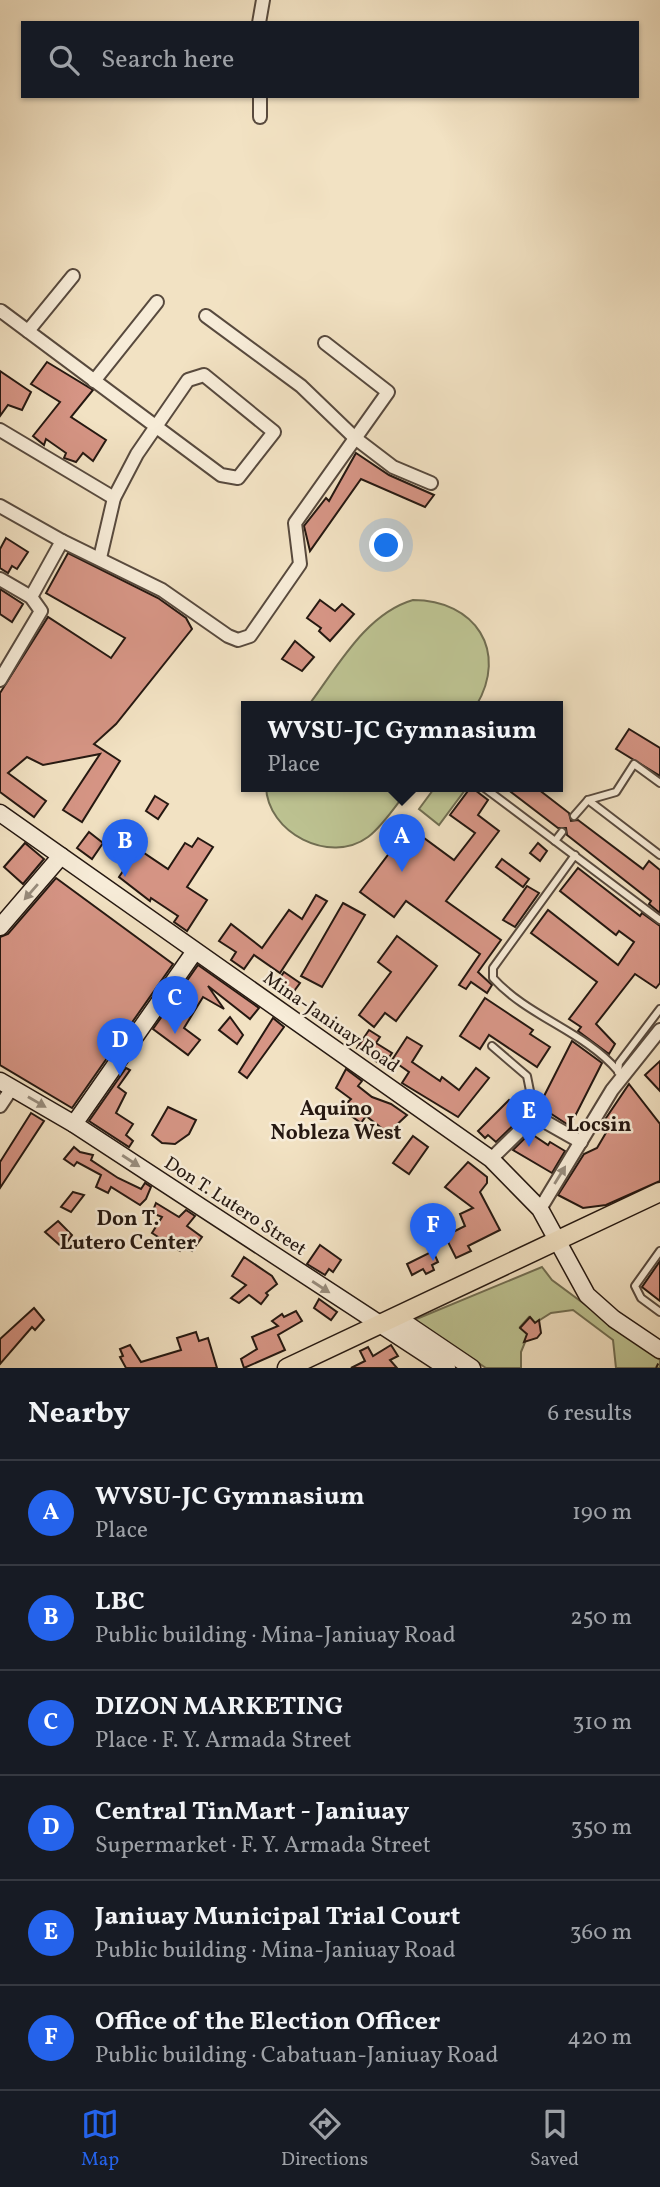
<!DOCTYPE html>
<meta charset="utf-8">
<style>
body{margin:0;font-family:Vollkorn,serif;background:#20242c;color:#f1f3f6}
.you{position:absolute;left:387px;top:546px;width:24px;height:24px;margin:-18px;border:5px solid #fff;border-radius:50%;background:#1a73e8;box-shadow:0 0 0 10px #1a73e833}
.badge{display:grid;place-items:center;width:46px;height:46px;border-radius:50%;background:#2563eb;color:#fff;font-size:23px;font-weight:700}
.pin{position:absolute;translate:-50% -58px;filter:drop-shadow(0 2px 4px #0008)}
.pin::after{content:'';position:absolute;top:37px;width:24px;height:21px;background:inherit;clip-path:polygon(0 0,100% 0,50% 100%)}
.popup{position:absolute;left:241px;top:701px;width:322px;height:91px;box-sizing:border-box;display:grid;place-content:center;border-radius:0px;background:#171b24;filter:drop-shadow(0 2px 5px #0005);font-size:23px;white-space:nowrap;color:#9ea1a6}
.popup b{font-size:26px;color:#f1f3f6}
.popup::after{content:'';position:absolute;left:50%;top:100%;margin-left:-14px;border:14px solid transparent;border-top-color:#171b24}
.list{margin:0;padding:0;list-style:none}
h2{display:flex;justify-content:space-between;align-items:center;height:91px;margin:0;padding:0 28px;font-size:30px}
h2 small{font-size:23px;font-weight:400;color:#9ea1a6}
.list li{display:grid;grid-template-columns:46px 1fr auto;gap:21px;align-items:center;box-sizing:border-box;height:105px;padding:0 28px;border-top:2px solid #363941}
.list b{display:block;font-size:26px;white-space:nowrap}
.list p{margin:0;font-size:23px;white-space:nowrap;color:#9ea1a6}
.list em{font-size:23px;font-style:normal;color:#9ea1a6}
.icon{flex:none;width:38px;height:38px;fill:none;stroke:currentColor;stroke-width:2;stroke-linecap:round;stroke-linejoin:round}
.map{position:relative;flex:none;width:660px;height:1368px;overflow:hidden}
.search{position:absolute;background:#171b24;box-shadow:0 2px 5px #0004;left:21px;right:21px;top:21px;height:77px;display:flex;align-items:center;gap:18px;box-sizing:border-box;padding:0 24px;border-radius:0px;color:#9ea1a6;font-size:26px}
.sheet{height:721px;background:#171b24}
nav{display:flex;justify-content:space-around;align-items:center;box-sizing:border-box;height:98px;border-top:2px solid #363941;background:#171b24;font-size:19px;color:#9ea1a6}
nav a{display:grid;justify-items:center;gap:4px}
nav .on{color:#2563eb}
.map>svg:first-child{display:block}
</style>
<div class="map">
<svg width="660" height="1368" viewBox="0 0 660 1368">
<rect width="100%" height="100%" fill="#f2e2c3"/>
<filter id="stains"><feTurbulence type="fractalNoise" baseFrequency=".00286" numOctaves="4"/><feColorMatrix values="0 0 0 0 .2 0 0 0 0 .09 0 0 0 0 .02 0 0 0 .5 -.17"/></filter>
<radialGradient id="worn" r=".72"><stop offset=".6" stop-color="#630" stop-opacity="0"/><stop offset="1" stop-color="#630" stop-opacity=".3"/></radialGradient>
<g fill="#bdc392" stroke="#716e52" stroke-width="2">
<path d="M413,600C475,600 509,651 476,706H308C337,668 365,614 413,600Z"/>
<path d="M266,786H411C398,802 384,825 368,837C330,865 267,833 266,786Z"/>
<path d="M436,786H468L439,825L419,809Z"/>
<path d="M542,1267L552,1280L660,1360V1368H616L613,1340L573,1310L551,1313L535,1323L529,1317L520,1327L528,1335L521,1352V1368H486L414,1320Z"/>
</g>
<g fill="#d69585" stroke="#251811" stroke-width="2">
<path d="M47,362L93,390L71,417L106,440L93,461L83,453L76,462L64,458L66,453L46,439L44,445L33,436L60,402L31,384Z"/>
<path d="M0,371L31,392L22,410L8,405L0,416Z"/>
<path d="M356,453L389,475L434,495L425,507L361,479L310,551L304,526L326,498L329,501Z"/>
<path d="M6,538L28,552L17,569L12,566L8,573L0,568V549Z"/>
<path d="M68,553L158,598L186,618L192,629L116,724L94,744L120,761L82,822L63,810L100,754L43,765L27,757L8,773L46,801L34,817L0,792V693L48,617L111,658L125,638L46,593Z"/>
<path d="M0,589L23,604L12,622L0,614Z"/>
<path d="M320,600L335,611L342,604L354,614L330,641L319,631L321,628L307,618Z"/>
<path d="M295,641L314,657L302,671L282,659Z"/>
<path d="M629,729L660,748V776L616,749Z"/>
<path d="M503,786H534L569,813L571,821L578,820L643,869L649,861L660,870V913L649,904L651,901L567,835L566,828H558Z"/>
<path d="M471,787L488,800L478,815L499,831L446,901L501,940L478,972L492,985L487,993L471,982L466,989L459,985L480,954L406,901L394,917L360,892L409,827L454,860L475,833L450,815Z"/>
<path d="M155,796L168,804L158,819L146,811Z"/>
<path d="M89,832L103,843L92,859L77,848Z"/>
<path d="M198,838L213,847L187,887L207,900L187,931L174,922L178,916L151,898L150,901L119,877L138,849L168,869L185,843L192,847Z"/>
<path d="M25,843L44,859L23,884L4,867Z"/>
<path d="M538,843L547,851L540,861L530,853Z"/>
<path d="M502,859L529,879L523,887L496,867Z"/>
<path d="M578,868L640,916L642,913L660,926V983L656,988L635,974L596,1024L615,1044L609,1054L578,1031L581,1027L569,1019L597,982L531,933L548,910L618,965L634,942L619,931L616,935L560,891Z"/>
<path d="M56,878L173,964L72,1108L0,1065V937L8,934Z"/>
<path d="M527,886L539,893L515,927L503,920Z"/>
<path d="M316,895L327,901L280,973L254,955L244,969L231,960L236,952L219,941L231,924L262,948L289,910L302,919Z"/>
<path d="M343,903L365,915L322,987L301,976Z"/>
<path d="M397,936L437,966L396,1021L385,1013L374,1027L359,1015L391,972L378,962Z"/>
<path d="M198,965L259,1008L250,1019L208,986L224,1009L203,997L184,1028L200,1040L188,1055L153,1029Z"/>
<path d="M284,972L300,983L292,994L276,984Z"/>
<path d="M485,998L533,1030L530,1034L550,1047L537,1067L489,1035L480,1049L460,1036Z"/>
<path d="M230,1017L243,1035L237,1044L219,1030Z"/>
<path d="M273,1018L284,1027L247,1078L239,1072Z"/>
<path d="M369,1030L380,1037L376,1043L392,1053L383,1066L357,1048Z"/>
<path d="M407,1037L422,1046L412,1062L440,1081L442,1077L459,1090L476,1068L489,1078L458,1117L402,1083L409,1072L392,1060Z"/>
<path d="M572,1041L602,1063L570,1126L539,1106Z"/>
<path d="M660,1061V1091L645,1075Z"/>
<path d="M126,1068L130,1070L118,1087L126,1093L116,1113L133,1124L126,1135L133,1141L129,1147L89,1121Z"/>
<path d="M346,1069L362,1081L358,1086L372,1097L391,1104L407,1115L388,1133L366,1116L361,1123L350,1115L354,1110L347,1103L351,1099L336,1088Z"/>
<path d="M629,1084L660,1124V1181L606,1205L583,1208L558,1195L584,1154L597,1148L610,1126L604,1121Z"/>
<path d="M509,1100L517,1109L523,1102L528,1111L496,1142L488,1135L485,1138L478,1131Z"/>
<path d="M168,1107L196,1120L189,1134L175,1144L162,1143L152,1135Z"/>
<path d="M31,1113L44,1121L0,1188V1162Z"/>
<path d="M530,1133L548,1145L550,1142L565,1151L552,1173L513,1150Z"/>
<path d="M413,1136L428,1147L409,1174L393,1163Z"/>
<path d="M74,1147L80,1152L93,1155L91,1160L118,1178L141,1189L145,1183L151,1187L146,1199L140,1205L111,1187L108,1193L96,1187L101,1175L77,1162L74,1166L64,1159Z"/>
<path d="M468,1162L487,1177V1183L480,1192L500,1230L468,1246L471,1251L456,1258L445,1236L465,1226L460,1214L473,1208L445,1187Z"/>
<path d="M73,1192L84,1195L71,1212L61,1207Z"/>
<path d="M156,1203L179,1217L186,1210L195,1216L187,1226L202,1237L192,1251L184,1246L180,1251L152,1233L162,1217L152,1213Z"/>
<path d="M58,1221L72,1235L63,1248L45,1232Z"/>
<path d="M320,1245L341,1260L333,1272L329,1269L325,1275L307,1264Z"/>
<path d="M433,1251L438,1262L432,1265L434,1270L426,1274L423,1269L412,1275L407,1264Z"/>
<path d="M244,1257L272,1276L277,1284L266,1293L268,1295L261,1304L249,1295L239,1303L231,1298L246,1285L232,1276Z"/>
<path d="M660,1261V1301L642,1287Z"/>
<path d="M319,1299L337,1312L331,1320L314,1308Z"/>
<path d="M34,1308L44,1320L35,1330L32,1327L0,1364V1339Z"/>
<path d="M296,1311L302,1321L278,1335L285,1350L244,1368L241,1359L257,1349L252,1337L278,1326L272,1321L282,1314L284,1317Z"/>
<path d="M530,1317L535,1323L539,1320L541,1333L537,1338L524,1342L527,1334L520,1328Z"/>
<path d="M196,1332L199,1341L208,1338L217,1368H126L120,1357L123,1356L120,1349L130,1345L141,1362L181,1350L177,1338Z"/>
<path d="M391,1345L398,1356L390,1360L397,1368H351L365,1361L360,1351L368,1347L373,1356Z"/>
</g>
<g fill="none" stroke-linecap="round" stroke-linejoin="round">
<g stroke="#584a3e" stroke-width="10">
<g id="lane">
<path d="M482,786L660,920"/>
<path d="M588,800L660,855"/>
<path d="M574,816L588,800L616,792L634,764L660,783"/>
<path d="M555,841L562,832"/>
<path d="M575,855L493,968V978C528,1017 584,1031 618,1071"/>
<path d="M492,1046L527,1076L535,1116"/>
<path d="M618,1072L619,1063L660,1009"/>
<path d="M660,1251L635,1286L641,1298L660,1312"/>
</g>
</g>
<g stroke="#584a3e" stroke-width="16">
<g id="street">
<path d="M259,23L263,0"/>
<path d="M260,96V117"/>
<path d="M0,312L1,311L221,475L238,478L274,432L204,375L188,380L137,454L114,498L100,558"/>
<path d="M206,316L301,386L355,438L393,467L431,483"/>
<path d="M28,331L73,276"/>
<path d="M94,381L157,302"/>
<path d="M0,430L114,498"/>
<path d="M0,506L62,541L162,590L228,636L238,640L250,636L300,564L295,523L388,392L325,343"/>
<path d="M0,579L31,597L41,611L0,680"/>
<path d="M31,597L62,541"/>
<path d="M0,1106L12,1088"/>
<path d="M491,1159L535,1116L581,1142"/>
<path d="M540,1209L612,1090L660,1030"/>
</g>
</g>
<g stroke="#251811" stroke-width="19">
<g id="secondary">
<path d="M0,813L491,1159L540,1209L587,1295L614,1319L660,1350"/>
<path d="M0,927L61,856"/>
<path d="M0,1081L74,1124L447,1368"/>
<path d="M74,1124L195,951"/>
<path d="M398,1318L472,1368"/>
</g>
</g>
<g stroke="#251811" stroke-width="21">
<path id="primary" d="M287,1368L660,1192"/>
</g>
<path stroke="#251811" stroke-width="2" stroke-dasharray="5 3.5" stroke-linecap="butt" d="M656,1368L659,1362"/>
<use href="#lane" stroke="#f7ecd8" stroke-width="6"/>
<use href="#street" stroke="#f7ecd8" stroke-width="12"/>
<use href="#secondary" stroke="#f7ecd8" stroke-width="16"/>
<use href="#primary" stroke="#f2e2c3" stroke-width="18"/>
</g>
<defs><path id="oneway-solid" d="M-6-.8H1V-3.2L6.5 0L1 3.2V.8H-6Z" transform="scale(1.75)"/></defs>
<g fill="#988d7e">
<use href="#oneway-solid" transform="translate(31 892) rotate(131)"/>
<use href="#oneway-solid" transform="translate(37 1102) rotate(30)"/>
<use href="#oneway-solid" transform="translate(131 1161) rotate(33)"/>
<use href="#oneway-solid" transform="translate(560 1175) rotate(-58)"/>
<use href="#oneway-solid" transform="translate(321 1287) rotate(33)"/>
</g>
<g text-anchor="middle" stroke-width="5" stroke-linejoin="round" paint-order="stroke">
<g font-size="19" fill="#251811" stroke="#f7ecd8">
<text transform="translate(332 1021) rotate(35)" y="7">Mina-Janiuay Road</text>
<text transform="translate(236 1205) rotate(33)" y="7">Don T. Lutero Street</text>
</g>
<g font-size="21" font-weight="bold" fill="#251811" stroke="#f7ecd8">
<text x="336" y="1115">Aquino<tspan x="336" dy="24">Nobleza West</tspan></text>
<text x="599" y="1131">Locsin</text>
<text x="128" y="1225">Don T.<tspan x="128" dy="24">Lutero Center</tspan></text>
</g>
</g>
<rect width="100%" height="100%" filter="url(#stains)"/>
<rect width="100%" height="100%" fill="url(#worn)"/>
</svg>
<div class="you"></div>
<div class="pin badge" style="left:402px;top:872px">A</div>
<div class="popup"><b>WVSU-JC Gymnasium</b>Place</div>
<div class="pin badge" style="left:125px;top:877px">B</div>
<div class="pin badge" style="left:175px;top:1034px">C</div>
<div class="pin badge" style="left:120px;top:1076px">D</div>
<div class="pin badge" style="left:529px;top:1147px">E</div>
<div class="pin badge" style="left:433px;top:1261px">F</div>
<div class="search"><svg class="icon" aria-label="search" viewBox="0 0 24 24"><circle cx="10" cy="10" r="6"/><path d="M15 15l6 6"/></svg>Search here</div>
</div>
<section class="sheet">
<h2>Nearby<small>6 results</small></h2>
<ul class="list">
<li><span class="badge">A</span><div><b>WVSU-JC Gymnasium</b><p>Place</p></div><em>190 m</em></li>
<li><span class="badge">B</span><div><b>LBC</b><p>Public building · Mina-Janiuay Road</p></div><em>250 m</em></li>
<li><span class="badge">C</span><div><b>DIZON MARKETING</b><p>Place · F. Y. Armada Street</p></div><em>310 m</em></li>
<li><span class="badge">D</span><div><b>Central TinMart - Janiuay</b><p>Supermarket · F. Y. Armada Street</p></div><em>350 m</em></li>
<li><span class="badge">E</span><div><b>Janiuay Municipal Trial Court</b><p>Public building · Mina-Janiuay Road</p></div><em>360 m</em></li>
<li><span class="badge">F</span><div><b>Office of the Election Officer</b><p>Public building · Cabatuan-Janiuay Road</p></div><em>420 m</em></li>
</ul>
</section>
<nav>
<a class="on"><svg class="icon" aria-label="map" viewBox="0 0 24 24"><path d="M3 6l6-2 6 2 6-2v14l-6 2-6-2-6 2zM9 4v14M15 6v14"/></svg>Map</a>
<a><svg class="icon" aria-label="directions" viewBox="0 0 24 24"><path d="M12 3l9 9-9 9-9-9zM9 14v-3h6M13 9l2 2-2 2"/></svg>Directions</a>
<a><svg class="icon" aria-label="saved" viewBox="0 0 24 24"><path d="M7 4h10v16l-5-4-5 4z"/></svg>Saved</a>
</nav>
